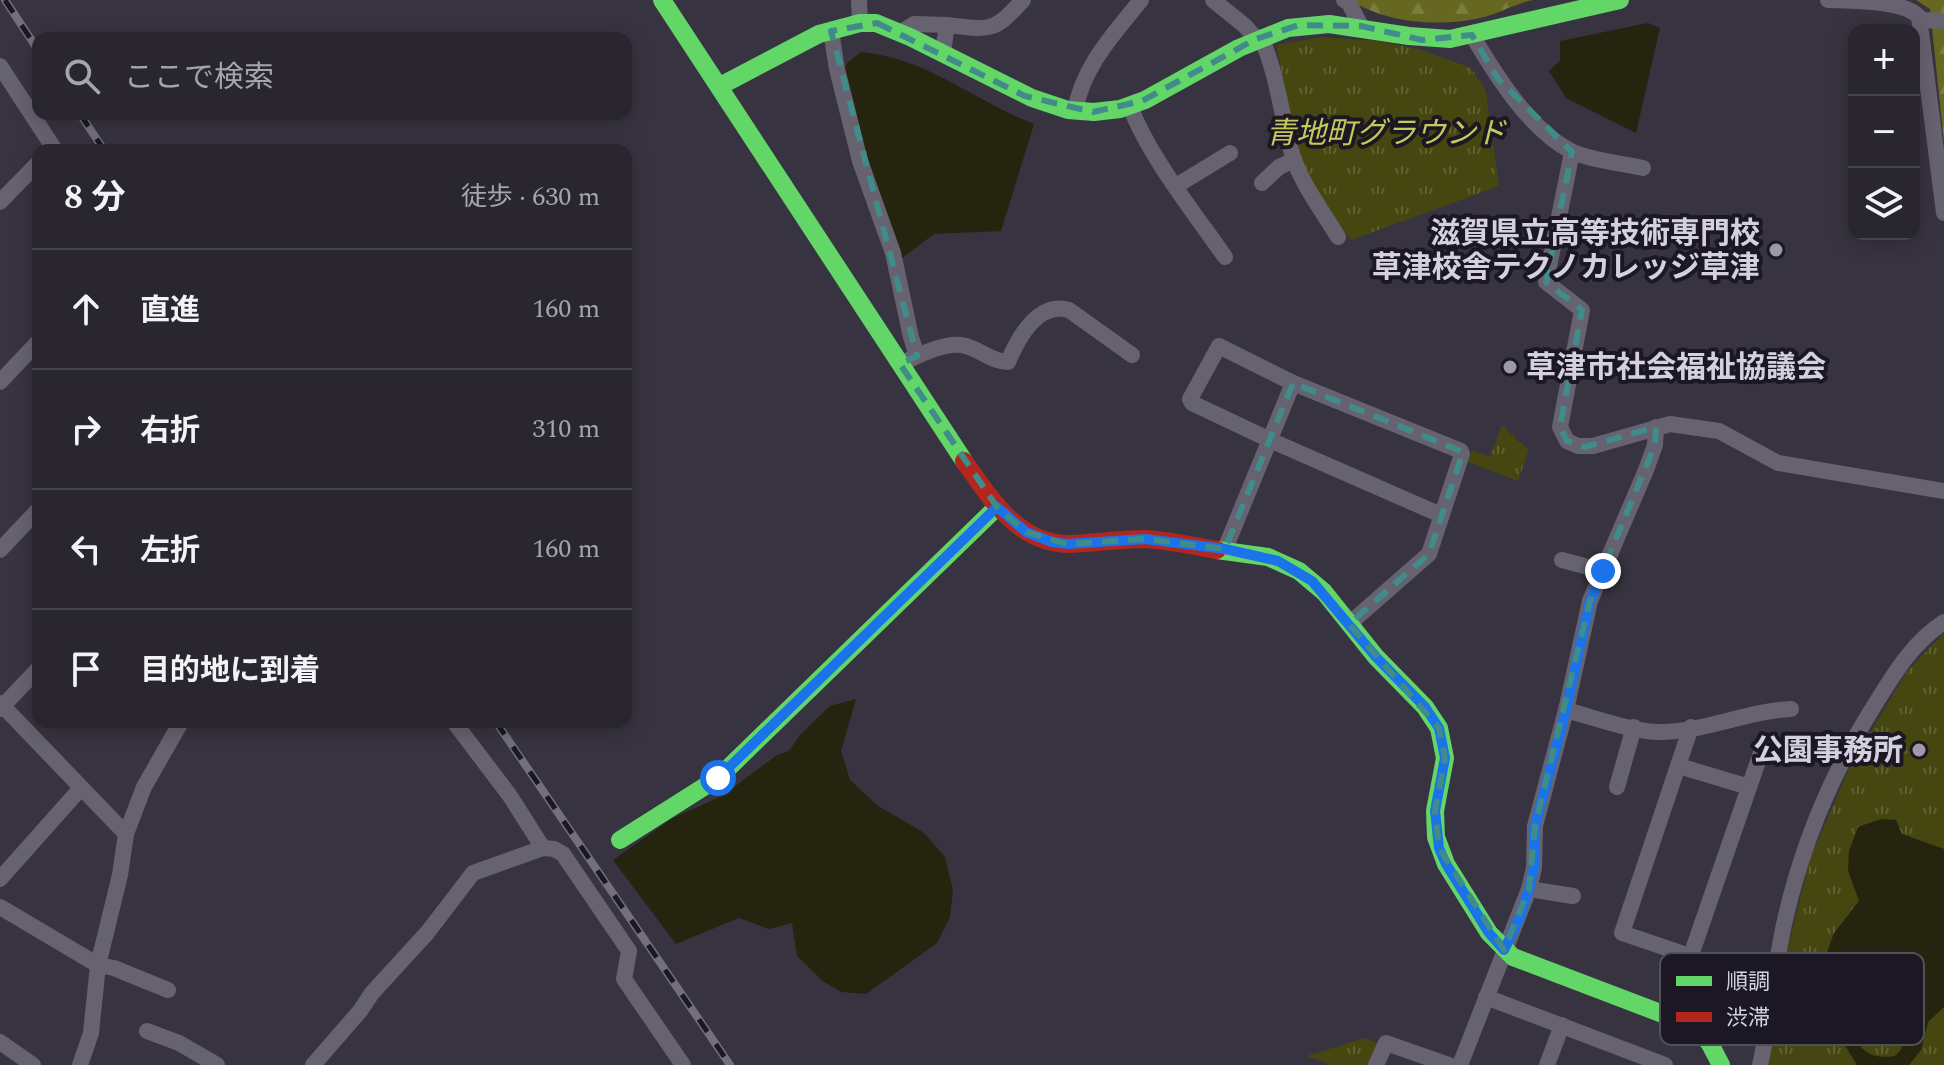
<!DOCTYPE html>
<html lang="ja">
<meta charset="utf-8">
<style>
body{margin:0;font-family:Spectral,"Noto Sans JP",serif;background:#35323c;color:#f1f3f6}
.controls{position:absolute;right:24px;top:24px;display:grid;overflow:hidden;border-radius:16px;box-shadow:0 4px 20px #0003}
.controls button{width:72px;height:72px;display:grid;place-items:center;padding:0;border:0;border-bottom:2px solid #45434c;background:#292630;color:#f1f3f6;font:40px sans-serif}
.stop{position:absolute;width:24px;height:24px;margin:-18px;border:6px solid #1a73e8;border-radius:50%;background:#fff}
.stop.end{background:#1a73e8;border-color:#fff;box-shadow:0 2px 8px #0008}
.list{margin:0;padding:0;list-style:none}
h2{display:flex;justify-content:space-between;align-items:center;height:104px;margin:0;padding:0 32px;font-size:34px}
h2 small{font-size:26px;font-weight:400;color:#a5a5ab}
.list li{display:grid;grid-template-columns:52px 1fr auto;gap:24px;align-items:center;box-sizing:border-box;height:120px;padding:0 32px;border-top:2px solid #45434c}
.list b{display:block;font-size:30px;white-space:nowrap}
.list em{font-size:26px;font-style:normal;color:#a5a5ab}
.icon{flex:none;width:44px;height:44px;fill:none;stroke:currentColor;stroke-width:2;stroke-linecap:round;stroke-linejoin:round}
.map{position:relative;flex:none;width:1944px;height:1065px;overflow:hidden}
.search{position:absolute;background:#292630;box-shadow:0 4px 20px #0003;left:32px;top:32px;width:600px;height:88px;display:flex;align-items:center;gap:20px;box-sizing:border-box;padding:0 28px;border-radius:16px;color:#a5a5ab;font-size:30px}
.panel{position:absolute;background:#292630;box-shadow:0 4px 20px #0003;left:32px;top:144px;width:600px;height:584px;border-radius:16px}
.map>svg:first-child{display:block}
</style>
<div class="map">
<svg width="1944" height="1065" viewBox="0 0 1944 1065">
<defs>
<pattern id="forest-firs" width="22" height="20" patternUnits="userSpaceOnUse" patternTransform="scale(2)"><rect width="22" height="20" fill="#666721"/><path d="M5 1l3.5 6h-7zM16 11l3.5 6h-7z" fill="#7b7c41"/></pattern>
<pattern id="park-tufts" width="24" height="20" patternUnits="userSpaceOnUse" patternTransform="scale(2)"><rect width="24" height="20" fill="#464610"/><path d="M3 7l-1-3M5 7V3M7 7l1-3M15 17l-1-3M17 17v-4M19 17l1-3" fill="none" stroke="#606032"/></pattern>
</defs>
<rect width="100%" height="100%" fill="#373340"/>
<g fill="url(#forest-firs)">
<path d="M1351,0H1533C1518,3 1505,10 1491,15C1450,28 1387,25 1351,0Z"/>
<path d="M1916,0H1944V143L1930,9Z"/>
</g>
<g fill="url(#park-tufts)">
<path d="M1320,37L1378,41L1422,50L1471,68L1486,91L1499,186L1351,240L1323,205L1299,155L1276,45Z"/>
<path d="M1502,425L1518,441L1529,449L1518,481L1468,462L1472,450L1490,457Z"/>
<path d="M1944,633V1065H1765L1775,1031L1787,952L1810,859L1851,764L1908,670Z"/>
<path d="M1365,1038L1377,1043L1368,1065H1331L1307,1056Z"/>
</g>
<g fill="#24240f" fill-rule="evenodd">
<path d="M1648,23L1660,28L1636,133L1566,98L1549,71L1560,61V41Z"/>
<path d="M861,52C930,59 972,100 1034,124L1001,231L934,234L902,258L859,133L842,74L847,63Z"/>
<path d="M856,699L841,751L850,780L878,806L923,832L945,857L953,890L950,917L937,943L866,994L842,992L824,982L797,956L792,923L769,929L739,918L676,944L613,860L673,818L722,796L777,755L789,751L800,735L830,706Z"/>
<path d="M1881,819L1896,820L1902,834L1944,849V1007L1928,1022L1921,1050L1909,1065H1857L1834,1028L1838,972L1827,952L1834,933L1859,901L1848,871L1849,851L1858,827ZM1857,1007L1864,1009L1865,1026L1868,1032L1877,1031L1889,1039L1899,1035L1903,1036L1905,1040L1900,1051L1895,1056C1860,1062 1847,1036 1857,1007Z"/>
</g>
<g fill="none" stroke-linecap="round" stroke-linejoin="round">
<g stroke="#676270" stroke-width="16">
<path d="M859,0L860,23"/>
<path d="M1213,0L1245,26L1256,39"/>
<path d="M1344,0L1349,3L1361,26"/>
<path d="M1828,0C1853,1 1904,0 1919,17L1944,213"/>
<path d="M1920,20L1944,21"/>
<path d="M831,31L837,69L860,161L893,253L911,337L917,356"/>
<path d="M900,33L914,24L947,25"/>
<path d="M1472,35C1495,74 1529,129 1571,151C1589,160 1622,163 1643,168"/>
<path d="M1261,37C1277,74 1281,112 1291,150C1299,181 1322,210 1338,237"/>
<path d="M943,52L947,25C991,30 993,33 1023,0"/>
<path d="M0,66L55,150"/>
<path d="M1130,106C1148,155 1195,214 1225,257"/>
<path d="M1075,111C1083,66 1113,35 1141,0"/>
<path d="M1572,152L1546,282L1582,310L1560,427L1567,441L1578,446H1593L1670,424L1719,431L1778,463L1944,491"/>
<path d="M1262,183L1279,167L1294,160"/>
<path d="M1176,186L1230,153"/>
<path d="M0,202L38,163"/>
<path d="M909,360C923,353 950,341 966,346C981,350 992,362 1008,362C1018,338 1038,301 1069,310L1132,355"/>
<path d="M0,382L38,342"/>
<path d="M1225,549L1293,383"/>
<path d="M0,550L38,510"/>
<path d="M1562,560L1603,571"/>
<path d="M1349,624L1429,554L1462,454L1461,451L1293,383L1219,346L1190,399L1192,403L1270,440L1441,515"/>
<path d="M0,703L126,834"/>
<path d="M0,709L38,669"/>
<path d="M1566,710C1592,717 1631,731 1657,732C1702,733 1746,711 1791,709"/>
<path d="M454,722L510,796L543,848"/>
<path d="M1679,766L1749,787"/>
<path d="M1617,787L1634,727"/>
<path d="M0,879L81,788"/>
<path d="M1529,889L1573,896"/>
<path d="M0,907L98,965L114,968L168,990"/>
<path d="M1690,956L1622,933L1691,727"/>
<path d="M1486,997L1665,1065"/>
<path d="M1670,1016L1763,747"/>
<path d="M147,1031L179,1043L217,1065"/>
<path d="M0,1042L33,1065"/>
<path d="M80,1065L91,1033L98,965L120,875L126,834L144,787L181,722"/>
<path d="M313,1065L360,1011L372,993L427,933L473,873L543,848L554,849L563,854L629,951L624,979L683,1065"/>
<path d="M1376,1065L1386,1043L1449,1065"/>
<path d="M1460,1065L1529,889L1534,868L1535,826L1566,710L1590,601L1646,470L1655,445L1656,427"/>
<path d="M1547,1065L1562,1025"/>
<path d="M1760,1065C1771,1017 1774,968 1785,920C1802,845 1833,771 1874,706C1894,674 1912,643 1944,622"/>
</g>
<g stroke="#63d668" stroke-width="18">
<path d="M662,0L964,461"/>
<path d="M720,86L819,34L860,23H876L910,37L1032,98L1068,110L1094,112L1120,109L1145,100L1239,48L1288,28L1329,24L1409,36L1450,39L1620,0"/>
<path d="M1217,550L1268,557L1299,571L1324,592L1376,657L1425,707L1439,728L1445,758L1435,811L1436,837L1446,864L1489,933L1513,957L1689,1024L1709,1042L1721,1065"/>
<path d="M620,840L718,778L997,507"/>
</g>
<path stroke="#b3261e" stroke-width="18" d="M964,461C990,498 1019,545 1071,544C1095,543 1120,539 1144,539C1168,540 1193,546 1217,550"/>
<g stroke="#736f7c" stroke-width="8">
<g id="rail">
<path d="M5,0L38,50"/>
<path d="M80,114L104,150"/>
<path d="M496,722L730,1065"/>
</g>
</g>
<use href="#rail" stroke="#1b1823" stroke-width="5" stroke-dasharray="15" stroke-linecap="butt"/>
</g>
<g fill="none" stroke-linecap="round" stroke-linejoin="round">
<path stroke="#1a73e8" stroke-width="10" d="M718,778L997,507L1026,532L1052,542L1067,544L1145,539L1225,549L1278,561L1312,581L1376,657L1425,707L1439,728L1445,758L1435,811L1439,848L1446,864L1489,933L1504,950L1520,917L1529,889L1534,868L1535,826L1566,710L1590,601L1603,571"/>
</g>
<path fill="none" stroke="#408c8a" stroke-width="6" stroke-dasharray="16 10" stroke-linejoin="round" d="M877,23L1025,96L1093,112L1142,101L1256,39L1299,25L1361,26L1422,40L1472,35L1498,79L1572,152L1546,282L1582,310L1560,427L1567,441L1585,447L1656,427L1655,445L1590,601L1535,826L1529,889L1504,950L1439,848L1435,811L1445,758L1439,728L1349,624L1429,554L1463,452L1293,383L1225,549L1145,539L1067,544L1026,532L997,507L900,364L917,356L831,31Z"/>
<g fill="#9d99a8" stroke="#1b1823" stroke-width="3">
<circle cx="1776" cy="250" r="8"/>
<circle cx="1510" cy="367" r="8"/>
<circle cx="1919" cy="750" r="8"/>
</g>
<g text-anchor="middle" stroke-width="8" stroke-linejoin="round" paint-order="stroke">
<g font-size="30" font-style="italic" fill="#c5c85b" stroke="#1b1823">
<text x="1386" y="143">青地町グラウンド</text>
</g>
<g font-size="30" font-weight="bold" fill="#d4d0e0" stroke="#1b1823" text-anchor="end">
<text x="1760" y="243">滋賀県立高等技術専門校<tspan x="1760" dy="34">草津校舎テクノカレッジ草津</tspan></text>
<text x="1526" y="377" text-anchor="start">草津市社会福祉協議会</text>
<text x="1903" y="760">公園事務所</text>
</g>
</g>
<rect x="1660" y="953" width="264" height="92" rx="12" fill="#1b1823" stroke="#524f5c" stroke-width="2"/>
<rect x="1676" y="976" width="36" height="10" fill="#63d668"/>
<rect x="1676" y="1012" width="36" height="10" fill="#b3261e"/>
<g font-size="22" fill="#d4d0e0">
<text x="1726" y="989">順調</text>
<text x="1726" y="1025">渋滞</text>
</g>
</svg>
<div class="controls">
<button>+</button>
<button>−</button>
<button><svg class="icon" aria-label="layers" viewBox="0 0 24 24"><path d="M12 4l9 5-9 5-9-5zM3 14l9 5 9-5"/></svg></button>
</div>
<div class="stop" style="left:718px;top:778px"></div>
<div class="stop end" style="left:1603px;top:571px"></div>
<div class="search"><svg class="icon" aria-label="search" viewBox="0 0 24 24"><circle cx="10" cy="10" r="6"/><path d="M15 15l6 6"/></svg>ここで検索</div>
<section class="panel">
<h2>8 分<small>徒歩 · 630 m</small></h2>
<ul class="list">
<li><svg class="icon" aria-label="ahead" viewBox="0 0 24 24"><path d="M12 20V5M6 11l6-6 6 6"/></svg><div><b>直進</b></div><em>160 m</em></li>
<li><svg class="icon" aria-label="right" viewBox="0 0 24 24"><path d="M7 20v-9h11M14 6l5 5-5 5"/></svg><div><b>右折</b></div><em>310 m</em></li>
<li><svg class="icon" aria-label="left" viewBox="0 0 24 24"><path d="M17 20v-9H6M10 6l-5 5 5 5"/></svg><div><b>左折</b></div><em>160 m</em></li>
<li><svg class="icon" aria-label="arrive" viewBox="0 0 24 24"><path d="M6 21V4h12l-3 4 3 4H6"/></svg><div><b>目的地に到着</b></div></li>
</ul>
</section>
</div>
